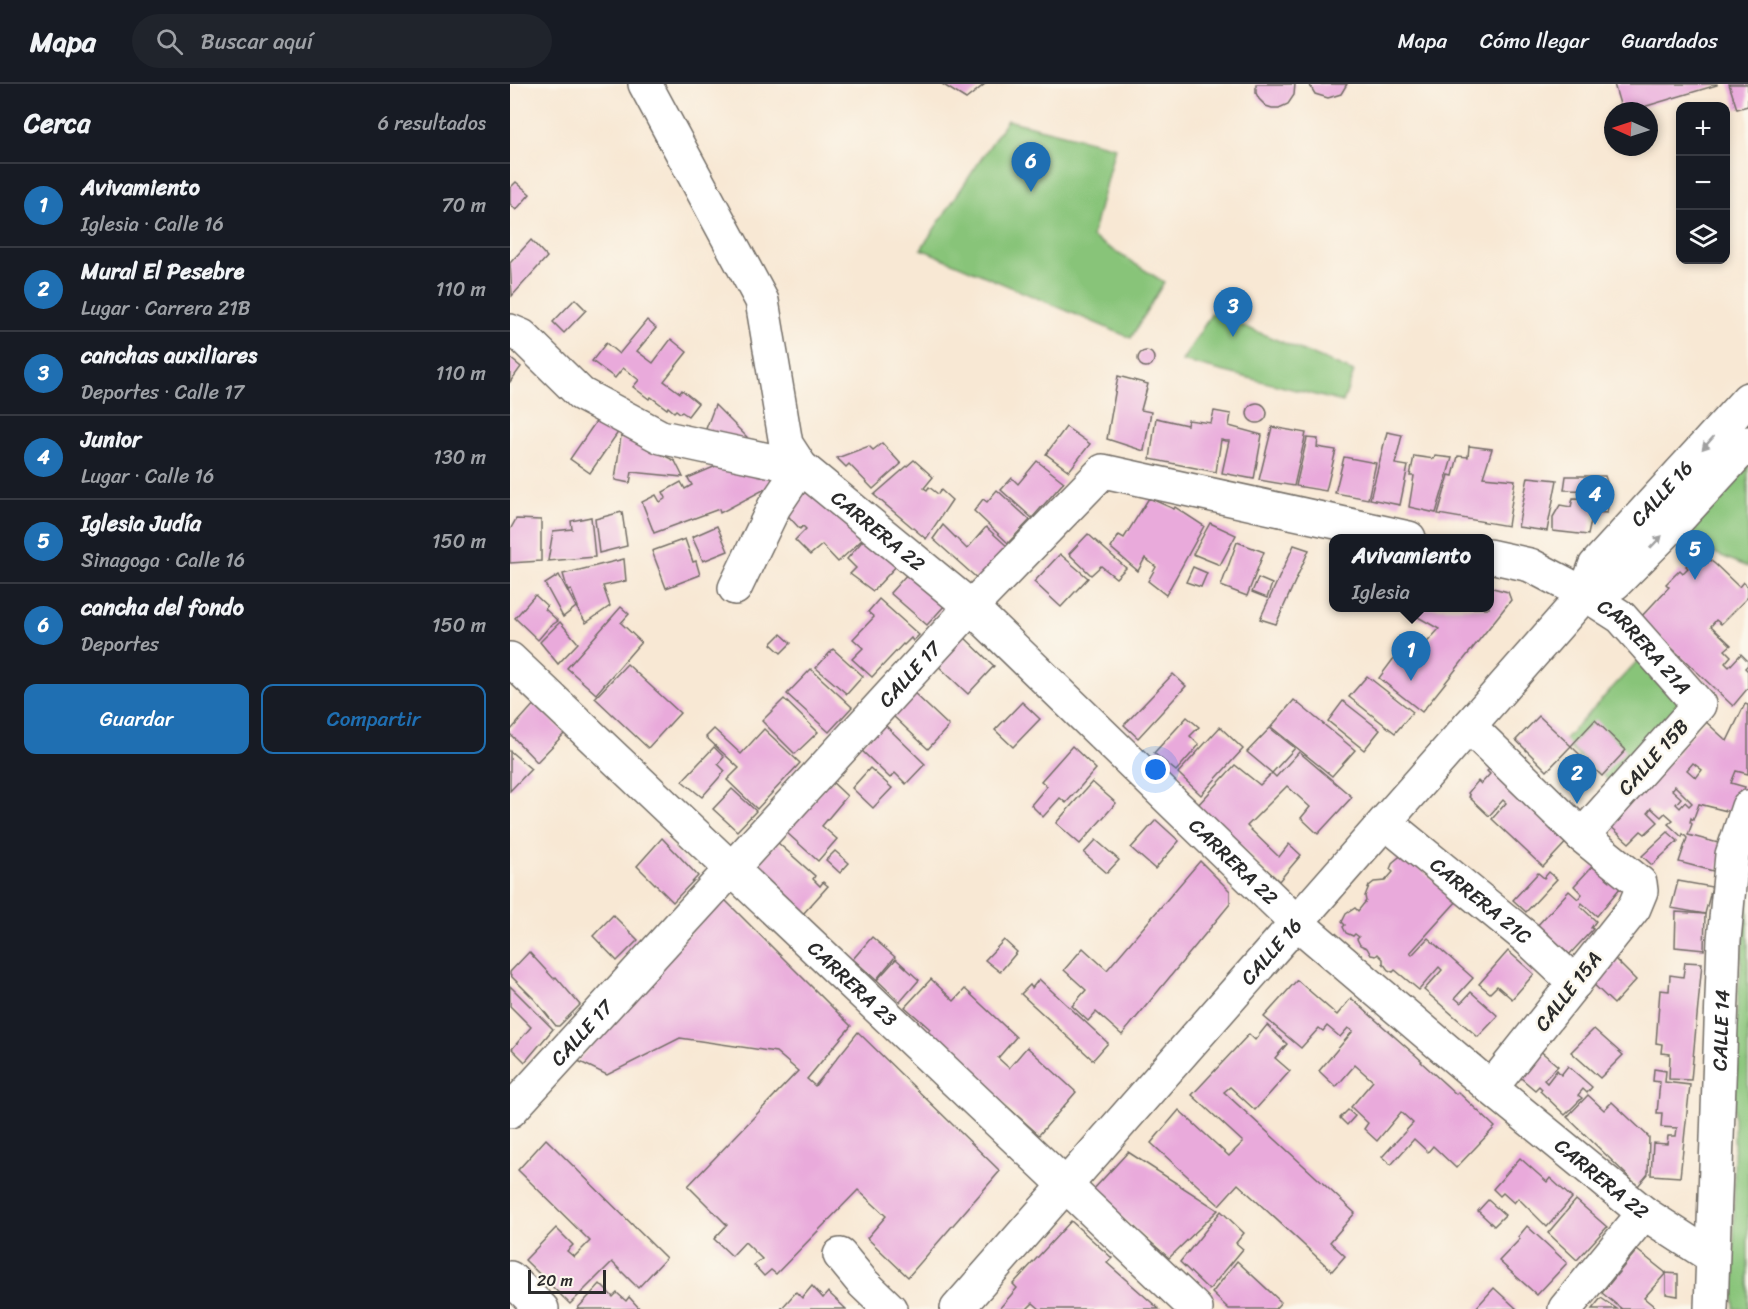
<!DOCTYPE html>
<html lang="es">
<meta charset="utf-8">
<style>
body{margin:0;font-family:Sriracha,sans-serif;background:#20242c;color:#f1f3f6}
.controls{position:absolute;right:18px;top:18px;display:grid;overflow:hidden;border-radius:12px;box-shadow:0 3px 9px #0003}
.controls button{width:54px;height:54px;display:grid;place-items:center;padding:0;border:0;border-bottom:2px solid #363941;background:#171b24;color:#f1f3f6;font:30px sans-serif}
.compass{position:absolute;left:1094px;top:18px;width:54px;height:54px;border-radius:50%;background:#171b24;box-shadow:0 3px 9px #0003;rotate:273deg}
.scale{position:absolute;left:18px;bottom:15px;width:78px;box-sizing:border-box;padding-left:6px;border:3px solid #2b2b2b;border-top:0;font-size:16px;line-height:21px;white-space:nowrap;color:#2b2b2b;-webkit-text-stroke:4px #fbf7ec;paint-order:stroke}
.you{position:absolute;left:646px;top:686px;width:21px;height:21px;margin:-15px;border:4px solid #fff;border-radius:50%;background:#1a73e8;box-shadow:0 0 0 9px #1a73e833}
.badge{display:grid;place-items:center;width:39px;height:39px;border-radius:50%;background:#1f6fb2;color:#fff;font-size:20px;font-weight:700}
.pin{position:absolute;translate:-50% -50px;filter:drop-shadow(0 2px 3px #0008)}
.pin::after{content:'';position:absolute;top:32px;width:21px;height:18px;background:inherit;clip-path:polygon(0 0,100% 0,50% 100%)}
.popup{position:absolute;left:819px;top:450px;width:165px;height:78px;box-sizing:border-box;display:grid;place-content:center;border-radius:12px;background:#171b24;filter:drop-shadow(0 2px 4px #0005);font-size:20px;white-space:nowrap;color:#9ea1a6}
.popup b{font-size:22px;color:#f1f3f6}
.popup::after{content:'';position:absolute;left:50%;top:100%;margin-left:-12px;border:12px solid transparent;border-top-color:#171b24}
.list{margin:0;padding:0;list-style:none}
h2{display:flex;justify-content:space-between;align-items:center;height:78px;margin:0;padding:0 24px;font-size:26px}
h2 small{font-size:20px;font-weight:400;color:#9ea1a6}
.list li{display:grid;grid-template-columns:39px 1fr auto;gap:18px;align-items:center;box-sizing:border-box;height:84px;padding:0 24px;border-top:2px solid #363941}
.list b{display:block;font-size:22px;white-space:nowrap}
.list p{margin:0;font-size:20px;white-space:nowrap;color:#9ea1a6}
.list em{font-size:20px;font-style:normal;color:#9ea1a6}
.actions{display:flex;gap:12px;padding:18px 24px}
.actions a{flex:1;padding:14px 0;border:2px solid #1f6fb2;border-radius:12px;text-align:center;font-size:21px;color:#1f6fb2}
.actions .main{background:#1f6fb2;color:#fff}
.icon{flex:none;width:33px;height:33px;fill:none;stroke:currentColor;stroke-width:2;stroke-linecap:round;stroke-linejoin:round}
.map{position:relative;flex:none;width:1238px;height:1225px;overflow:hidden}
header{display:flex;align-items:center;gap:36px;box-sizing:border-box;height:84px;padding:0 30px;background:#171b24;border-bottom:2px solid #363941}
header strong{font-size:28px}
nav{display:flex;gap:33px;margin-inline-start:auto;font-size:21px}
.search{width:420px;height:54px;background:#20242c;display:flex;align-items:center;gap:15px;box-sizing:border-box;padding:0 21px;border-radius:33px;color:#9ea1a6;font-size:22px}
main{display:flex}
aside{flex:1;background:#171b24}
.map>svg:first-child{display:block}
</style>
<header>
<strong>Mapa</strong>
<div class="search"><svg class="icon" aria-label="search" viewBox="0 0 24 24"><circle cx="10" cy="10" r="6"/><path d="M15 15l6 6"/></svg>Buscar aquí</div>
<nav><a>Mapa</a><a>Cómo llegar</a><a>Guardados</a></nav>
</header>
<main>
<aside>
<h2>Cerca<small>6 resultados</small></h2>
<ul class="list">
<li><span class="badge">1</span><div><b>Avivamiento</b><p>Iglesia · Calle 16</p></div><em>70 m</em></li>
<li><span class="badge">2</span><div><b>Mural El Pesebre</b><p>Lugar · Carrera 21B</p></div><em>110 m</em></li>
<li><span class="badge">3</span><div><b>canchas auxiliares</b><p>Deportes · Calle 17</p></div><em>110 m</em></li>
<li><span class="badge">4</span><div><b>Junior</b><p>Lugar · Calle 16</p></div><em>130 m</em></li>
<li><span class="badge">5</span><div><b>Iglesia Judía</b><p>Sinagoga · Calle 16</p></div><em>150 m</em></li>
<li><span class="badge">6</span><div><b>cancha del fondo</b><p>Deportes</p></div><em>150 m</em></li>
</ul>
<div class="actions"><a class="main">Guardar</a><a>Compartir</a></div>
</aside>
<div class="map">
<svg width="1238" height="1225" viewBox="0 0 1238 1225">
<rect width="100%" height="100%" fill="#fbf7ec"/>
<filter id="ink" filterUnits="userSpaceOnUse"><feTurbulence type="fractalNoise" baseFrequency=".0167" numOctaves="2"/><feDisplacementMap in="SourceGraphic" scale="12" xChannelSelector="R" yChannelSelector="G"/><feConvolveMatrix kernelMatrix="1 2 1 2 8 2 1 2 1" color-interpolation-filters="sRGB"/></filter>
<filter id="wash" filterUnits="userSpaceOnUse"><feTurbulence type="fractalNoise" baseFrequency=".008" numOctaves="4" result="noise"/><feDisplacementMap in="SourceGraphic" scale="24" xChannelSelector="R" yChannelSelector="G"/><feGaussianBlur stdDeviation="1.35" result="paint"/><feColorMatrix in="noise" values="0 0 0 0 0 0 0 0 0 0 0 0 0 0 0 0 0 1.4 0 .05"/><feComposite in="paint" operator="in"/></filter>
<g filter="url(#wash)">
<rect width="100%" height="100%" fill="#f8e8d4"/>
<g fill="#88c479" stroke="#5a7852" stroke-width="1.5">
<path d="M497,36L605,63L582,153L654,198L621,254L411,165Z"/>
<path d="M702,229L844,288L833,318L672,277Z"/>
<path d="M1238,367V483L1178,458L1173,440Z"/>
<path d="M1131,573L1175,615L1102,699L1052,658Z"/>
<path d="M1238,807V1225H1224V1025L1227,922Z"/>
</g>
<g id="blocks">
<g fill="#e9aadb" fill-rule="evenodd">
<path d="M432,0H475L456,15Z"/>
<path d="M746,0H785L784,11L778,20L769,24H762L756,22L749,15L746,9Z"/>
<path d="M799,0H837L831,10L818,14L805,10Z"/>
<path d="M1104,0H1207V1L1120,27H1112Z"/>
<path d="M1219,0H1238V22L1227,25Z"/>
<path d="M6,98L20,110L6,126L0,120V104Z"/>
<path d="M21,156L37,173L2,212L0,179Z"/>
<path d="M65,215L76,226L54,249L43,238Z"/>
<path d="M137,236L146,244L127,267L143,279L161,255L177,268L154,297L170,309L172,306L188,319L178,332L172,328L170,329L166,326L164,328L158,323L157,325L141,313L139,315L123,303L129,296L113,284L105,294L82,277L96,259L109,270Z"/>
<circle cx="636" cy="275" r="8"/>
<path d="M0,274L11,283L0,298Z"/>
<path d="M608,292L638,300L631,326L641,328L634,367L597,355Z"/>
<circle cx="747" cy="329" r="10"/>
<path d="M205,321L237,353V364L194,350Z"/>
<path d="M704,327L721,330L719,342L752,351L744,395L712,389L719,357H716L711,356L706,388L640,375L646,334L677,341L678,336L701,339Z"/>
<path d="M89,333L109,347L80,389L60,375Z"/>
<path d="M556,343L580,360L559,387L536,370Z"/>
<path d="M762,343L796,349L784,402L749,396Z"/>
<path d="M877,348L892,351L885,380L898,382L890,421L860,415Z"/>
<path d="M111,352L152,358L153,371L165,377L173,393L122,388L120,399L105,396Z"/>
<path d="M797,354L808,355L807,363L826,366L816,407L786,402Z"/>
<path d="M372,359L391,380L363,405L339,380L336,383L327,374L359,362L363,366Z"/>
<path d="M959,362L982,365L973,393L1005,396L998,442L928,430L939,391L943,392L948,372L958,373Z"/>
<path d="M904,372L924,375L925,372L942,374L926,429L899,423L904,392H900Z"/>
<path d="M834,373L866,379L858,415L825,409Z"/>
<path d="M404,376L423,393L414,404L417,406L419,403L428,410L431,406L442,416L416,455L364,411Z"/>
<path d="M527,377L554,398L522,434L491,406L502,394L508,400Z"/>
<path d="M258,380L262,396L259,403L210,429L209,425L144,449L132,418L146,411L150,418L156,414L153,408L171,398L175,405L182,401L178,394L206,382Z"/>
<path d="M1056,392H1095L1100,407L1054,406Z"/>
<path d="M1018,393L1047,396L1037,447L1008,443Z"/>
<path d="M295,400L354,454L328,478L312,461L300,471L285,456L296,445L293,442L290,445L271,424Z"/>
<path d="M487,406L520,436L498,459L464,427L473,415L477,418Z"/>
<path d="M639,414L664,425L665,423L694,442L656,511L638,497L646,483L635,474L628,487L601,464L609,451L614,454Z"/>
<path d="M1063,414L1099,415L1097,429L1083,428L1078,451L1043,447V433L1050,421L1061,423Z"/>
<path d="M112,428L117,462L89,469L85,435Z"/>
<path d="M81,433L85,473L38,477L43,447L62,445L61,437Z"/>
<path d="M6,435L31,436V477L0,479V446Z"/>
<path d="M700,439L726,451L710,481L683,470Z"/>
<path d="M433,441L457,465L476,443L499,464L470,497L423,455Z"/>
<path d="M207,442L218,467L193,477L182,453Z"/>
<path d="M578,450L616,484L606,494L591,482L581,491L559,470Z"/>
<path d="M355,454L388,480L363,507L340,490L346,484L337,475Z"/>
<path d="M175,455L183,478L186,477L190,491L156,504L142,467Z"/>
<path d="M727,458L754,468L737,512L711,502Z"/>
<path d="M784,461L799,466L766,540L750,535Z"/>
<path d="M550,470L578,494L551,523L524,498Z"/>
<path d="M1179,472H1195V476L1197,474L1205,480L1229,503L1233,498L1238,503V513L1211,540L1206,536L1201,542L1221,561L1215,566L1221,572L1215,579L1219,583L1231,570L1238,577V581L1235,584L1238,587V604L1223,622L1130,534L1159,503L1156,500L1170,486L1173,489L1178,484L1176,482L1181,477Z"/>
<path d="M114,475L116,497L93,502L100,522L76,539L66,523H68L61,506L58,507L53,490Z"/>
<path d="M683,483L697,489L691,503L676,498Z"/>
<path d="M399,488L436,520L417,541L380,509Z"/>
<path d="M49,491L66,523L53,533L35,500Z"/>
<path d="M748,494L762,500L757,514L742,508Z"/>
<path d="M979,503L998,508L1001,516L912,628L869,594L890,566L902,575L929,545L892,524H979Z"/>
<path d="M25,511L37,522L35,525L48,537L39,543L28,556L5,534Z"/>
<path d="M369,515L409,551L403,557L401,554L394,561L393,560L362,593L342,575L353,564L343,555L364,533L358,528Z"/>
<path d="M111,523L119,530L111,539L131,558L86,610L57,584Z"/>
<path d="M50,538L68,559L48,580L30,558Z"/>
<path d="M450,549L484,582L458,610L424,578Z"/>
<path d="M271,550L281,559L271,569L261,560Z"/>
<path d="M323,565L353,592L337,610L306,584Z"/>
<path d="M117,580L170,629L138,664L85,614Z"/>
<path d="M301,585L342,623L319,648L277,610Z"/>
<path d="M663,590L676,602L628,654L614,641Z"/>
<path d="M857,592L903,628L885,649L839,613Z"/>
<path d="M402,607L439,642L418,665L381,630Z"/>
<path d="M274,615L308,648L285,670L252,637Z"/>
<path d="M784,616L845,666L822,692L761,643Z"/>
<path d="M833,617L870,646L854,666L818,637Z"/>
<path d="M512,618L530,635L503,663L485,646Z"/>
<path d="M25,619L55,649L27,678L0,650V647Z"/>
<path d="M1235,620L1238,621V690L1226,687L1221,699L1235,703L1225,729L1189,720L1183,736L1181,734L1180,738L1182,740L1178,751L1216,761L1207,788L1169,778L1177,754L1173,750L1172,753L1158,740L1163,736L1155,729L1151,733L1141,724L1138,728L1148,738L1135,750L1131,747L1119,759L1097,739L1170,667L1168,666L1195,637L1217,657ZM1183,679L1192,686L1186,694L1177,686ZM1165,702L1182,719L1179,722L1175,718L1170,724L1166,720L1171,714L1162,706Z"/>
<path d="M1029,632L1061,662L1085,636L1116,666L1092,692L1061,662L1037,687L1006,656Z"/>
<path d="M677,633L689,643L680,652L689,661L666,687L644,669Z"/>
<path d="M373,639L415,680L396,700L385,689L380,694L349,664Z"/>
<path d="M710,643L733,665L691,711L668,689Z"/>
<path d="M760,644L785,664L762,689L766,693L789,668L842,713L808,750L791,734L800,723L777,702L737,742L769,773L779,760L791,771L769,797L687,722L725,681L750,701L762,689L737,668Z"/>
<path d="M204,645L231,670L254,645L290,679L247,725L217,696L229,684L196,653Z"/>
<path d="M562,662L586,685L556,719L550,714L533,733L521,721L537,702L531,697Z"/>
<path d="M204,663L214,673L208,680L215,687L192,713L172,697Z"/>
<path d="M0,667L21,685L0,707Z"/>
<path d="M982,683L1063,751L1033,783L982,735L996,719L993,716L979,732L959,713L960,712L958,709L968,697L971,700L980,690L977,687Z"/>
<path d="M360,684L382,704L363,724L342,704Z"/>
<path d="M320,696L337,712L312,742L327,755L308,777L276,748Z"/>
<path d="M582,698L606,719L570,760L546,739Z"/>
<path d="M222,705L246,727L227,747L203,725Z"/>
<path d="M646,736L669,757L645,785L621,764Z"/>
<path d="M1158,748L1168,757L1142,781L1132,772Z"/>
<path d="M152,754L188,792L163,818L127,782Z"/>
<path d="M586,756L609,776L597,789L574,769Z"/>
<path d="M267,758L305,792L303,795L310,802L313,798L318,802L293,830L244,785Z"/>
<path d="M325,767L339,779L330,789L316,776Z"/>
<path d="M893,770L947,817L900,869L902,871L918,854L963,894L945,914L951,919L961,908L988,932L968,953L914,906L932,886L929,883L909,906L885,886L883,888L878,886L873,879V875L868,870L866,872L861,871L857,864L850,861L847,855L849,853L845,850L843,852L836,849L833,843L835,841L832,838L836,830L845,824L848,827L856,817L855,812L859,802L864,798L875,797L883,788L880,785L883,778Z"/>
<path d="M1089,775L1115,798L1087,832L1072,819L1070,822L1086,837L1081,844L1083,845L1058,872L1054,868L1055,866L1026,843L1059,807L1068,815L1072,810L1064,802Z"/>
<path d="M690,777L720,807V820L612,951L586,928L578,937L562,922L576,906L554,886L573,864L597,886Z"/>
<path d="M1039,788L1047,795L1016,828L1003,816L1028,789L1034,794Z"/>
<path d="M1168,797L1202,803L1195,830L1161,824Z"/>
<path d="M212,813L341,942L297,995L305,1002L348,948L490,1087L398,1193L357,1154L376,1132L348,1106L266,1190L261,1186L254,1192L244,1181L252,1175L235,1158L222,1172L204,1155L217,1141L178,1102L288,987L266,968L170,954L97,991L68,977Z"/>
<path d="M1166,828L1195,830L1194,866L1165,863Z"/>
<path d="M103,831L128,856L107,877L83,852Z"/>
<path d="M362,853L385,873L366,896L343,875Z"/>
<path d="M494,856L507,868L490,888L475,876Z"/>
<path d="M998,867L1024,890L1002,915L987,902L980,909L969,900Z"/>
<path d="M19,868L44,895L46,893L70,921L49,942H46L25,916L0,891V888Z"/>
<path d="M1101,871L1126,896L1104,920L1079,896Z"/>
<path d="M386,875L409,896L390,918L367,896Z"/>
<path d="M1175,878L1192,879L1181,996L1159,995L1160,970L1151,969L1152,960L1146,959L1150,906L1159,907L1160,891L1173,893Z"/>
<path d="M421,895L444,917L455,905L506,953L488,974L499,984L517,963L566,1008L529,1051L416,950L420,945L395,923Z"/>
<path d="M529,895L598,959L583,976L511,910L520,901L522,904Z"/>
<path d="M787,896L827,931L841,914L912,977L911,978L946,1010L948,1008L985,1043L946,1084L923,1062L918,1068L904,1055L881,1081L872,1073L903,1039L891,1028L867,1057L854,1045L858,1039L841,1023L863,997L845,981L826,1003L809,987L843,947L838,944L830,953L817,942L813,947L809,944L791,964L754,933Z"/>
<path d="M0,902L43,945L15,978L2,965L21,943L0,922Z"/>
<path d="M757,941L777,960L765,974L780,987L745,1026L720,1003L714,1008L845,1129L820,1158L835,1172L822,1187L728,1100L709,1121L641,1059L669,1026L719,1072L733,1058L682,1011L739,950L745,956Z"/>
<path d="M1084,945L1113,971L1090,994L1061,968Z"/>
<path d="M1021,959L1048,982L1034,996L1037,999L1047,986L1051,991L1058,982L1082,1003L1077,1009L1073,1005L1068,1011L1072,1014L1055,1031L1030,1007L1032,1005L1029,1002L1025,1006L998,983Z"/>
<path d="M1144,985L1156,987L1155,998L1180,1001L1170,1093L1141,1091L1143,1059L1157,1060L1158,1052H1166L1167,1044L1151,1043L1152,1029H1147L1150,998L1143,997Z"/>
<path d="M1078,1011L1094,1026L1102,1018L1139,1053L1138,1090L1128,1102L1057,1033Z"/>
<path d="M838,1026L845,1032L837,1041L830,1034Z"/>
<path d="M36,1055L156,1174L128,1204L102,1178L60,1220L15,1176L46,1144L63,1161L57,1167L64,1173L80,1157L8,1086Z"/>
<path d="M618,1068L708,1126L659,1174L582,1107Z"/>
<path d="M1010,1074L1037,1098L1040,1094L1062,1114L1037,1143L1008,1114L1004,1119L993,1109L990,1112L983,1105Z"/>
<path d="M978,1116L995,1131L984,1142L968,1127Z"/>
<path d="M1066,1116L1097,1143L1067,1176L1038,1149Z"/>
<path d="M711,1127L734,1149L726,1159L733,1165L699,1206L670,1178Z"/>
<path d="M561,1137L602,1174L597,1179L649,1225H530L523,1219L517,1225H489L507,1204L503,1200Z"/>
<path d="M1017,1142L1057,1179L1027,1211L989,1177L1010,1155L1008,1153Z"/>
<path d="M1127,1166L1156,1189L1168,1190V1212L1156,1210V1189L1134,1214L1145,1223L1144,1225H1112L1092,1209Z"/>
<path d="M727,1177L771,1218L765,1225H719L702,1209Z"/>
<path d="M90,1200L103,1213L107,1209L116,1217L119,1213L130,1225H67Z"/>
<path d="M302,1202L313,1214L318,1208L336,1225H271L286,1208L292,1214Z"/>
<path d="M984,1204L1007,1225H965Z"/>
<path d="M1091,1214L1107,1225H1082Z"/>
</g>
</g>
</g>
<g filter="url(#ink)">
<use href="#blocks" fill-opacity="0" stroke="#736d66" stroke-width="1.5"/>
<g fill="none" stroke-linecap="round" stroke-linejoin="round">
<g stroke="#736d66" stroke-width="36">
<g id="minor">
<path id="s1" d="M135,0L252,217L276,360L291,383L461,523L786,838L981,1004L1134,1129L1202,1173"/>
<path d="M0,247L12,252L71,310L151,353L291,383"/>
<path id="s2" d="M979,472L1020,481L1075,510L1111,533L1189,621L1072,752"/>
<path d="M225,504L264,423L291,383"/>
<path id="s3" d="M0,575L686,1225"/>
<path d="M959,642L1072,752L1130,799L1131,807L1124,824L981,1004"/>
<path id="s4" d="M875,738L1017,854L1065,899"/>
<path id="s5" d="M0,1027L461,523L593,387L899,454"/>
<path d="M330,1171L353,1199L380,1225"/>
<path d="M0,1194L32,1225"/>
<path d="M1055,1225L1134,1129"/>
<path id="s6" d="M1201,1225L1214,856L1222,771L1238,723"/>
</g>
</g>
<g stroke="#736d66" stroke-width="36">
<g id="highway">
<path d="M1075,510L1105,499L1158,446L1238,359"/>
<path id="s7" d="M447,1225L1075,510L1085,482L1238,315"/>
</g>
</g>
<use href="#minor" stroke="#fff" stroke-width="33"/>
<use href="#highway" stroke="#fff" stroke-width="33"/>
</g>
<defs><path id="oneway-solid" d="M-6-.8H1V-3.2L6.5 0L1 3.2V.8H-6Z" transform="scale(1.5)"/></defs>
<g fill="#a0a0a0">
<use href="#oneway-solid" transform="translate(1198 359) rotate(132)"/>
<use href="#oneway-solid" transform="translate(1146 458) rotate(-46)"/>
</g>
</g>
<g text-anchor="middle" stroke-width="5" stroke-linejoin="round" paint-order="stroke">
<g font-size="20" fill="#2b2b2b" stroke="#fbf7ec">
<text dy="7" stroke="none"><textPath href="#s7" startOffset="1080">CALLE 16</textPath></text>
<text dy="7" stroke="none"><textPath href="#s1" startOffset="519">CARRERA 22</textPath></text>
<text dy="7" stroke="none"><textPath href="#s2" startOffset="184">CARRERA 21A</textPath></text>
<text dy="7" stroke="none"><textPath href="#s5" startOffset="592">CALLE 17</textPath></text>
<text transform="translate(1143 673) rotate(-48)" y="7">CALLE 15B</text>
<text dy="7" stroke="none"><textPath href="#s1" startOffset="1005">CARRERA 22</textPath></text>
<text dy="7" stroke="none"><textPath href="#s4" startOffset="124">CARRERA 21C</textPath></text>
<text dy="7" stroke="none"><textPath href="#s7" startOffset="476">CALLE 16</textPath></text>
<text dy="7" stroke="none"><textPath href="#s3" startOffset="472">CARRERA 23</textPath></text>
<text transform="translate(1058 907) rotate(-52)" y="7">CALLE 15A</text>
<text dy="7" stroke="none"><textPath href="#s6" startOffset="279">CALLE 14</textPath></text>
<text dy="7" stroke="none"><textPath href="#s5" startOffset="106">CALLE 17</textPath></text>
<text dy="7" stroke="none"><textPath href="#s1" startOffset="1491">CARRERA 22</textPath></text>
</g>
</g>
</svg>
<div class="controls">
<button>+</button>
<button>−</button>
<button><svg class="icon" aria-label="layers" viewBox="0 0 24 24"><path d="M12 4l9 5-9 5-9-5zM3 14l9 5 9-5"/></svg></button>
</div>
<svg class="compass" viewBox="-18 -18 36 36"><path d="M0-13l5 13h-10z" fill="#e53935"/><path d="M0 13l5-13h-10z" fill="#9ea1a6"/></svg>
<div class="scale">20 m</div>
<div class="you"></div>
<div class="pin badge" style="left:901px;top:597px">1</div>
<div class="popup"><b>Avivamiento</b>Iglesia</div>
<div class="pin badge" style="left:1067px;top:720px">2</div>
<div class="pin badge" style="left:723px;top:253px">3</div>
<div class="pin badge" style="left:1085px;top:441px">4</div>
<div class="pin badge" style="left:1185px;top:496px">5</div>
<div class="pin badge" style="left:521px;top:108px">6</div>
</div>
</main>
